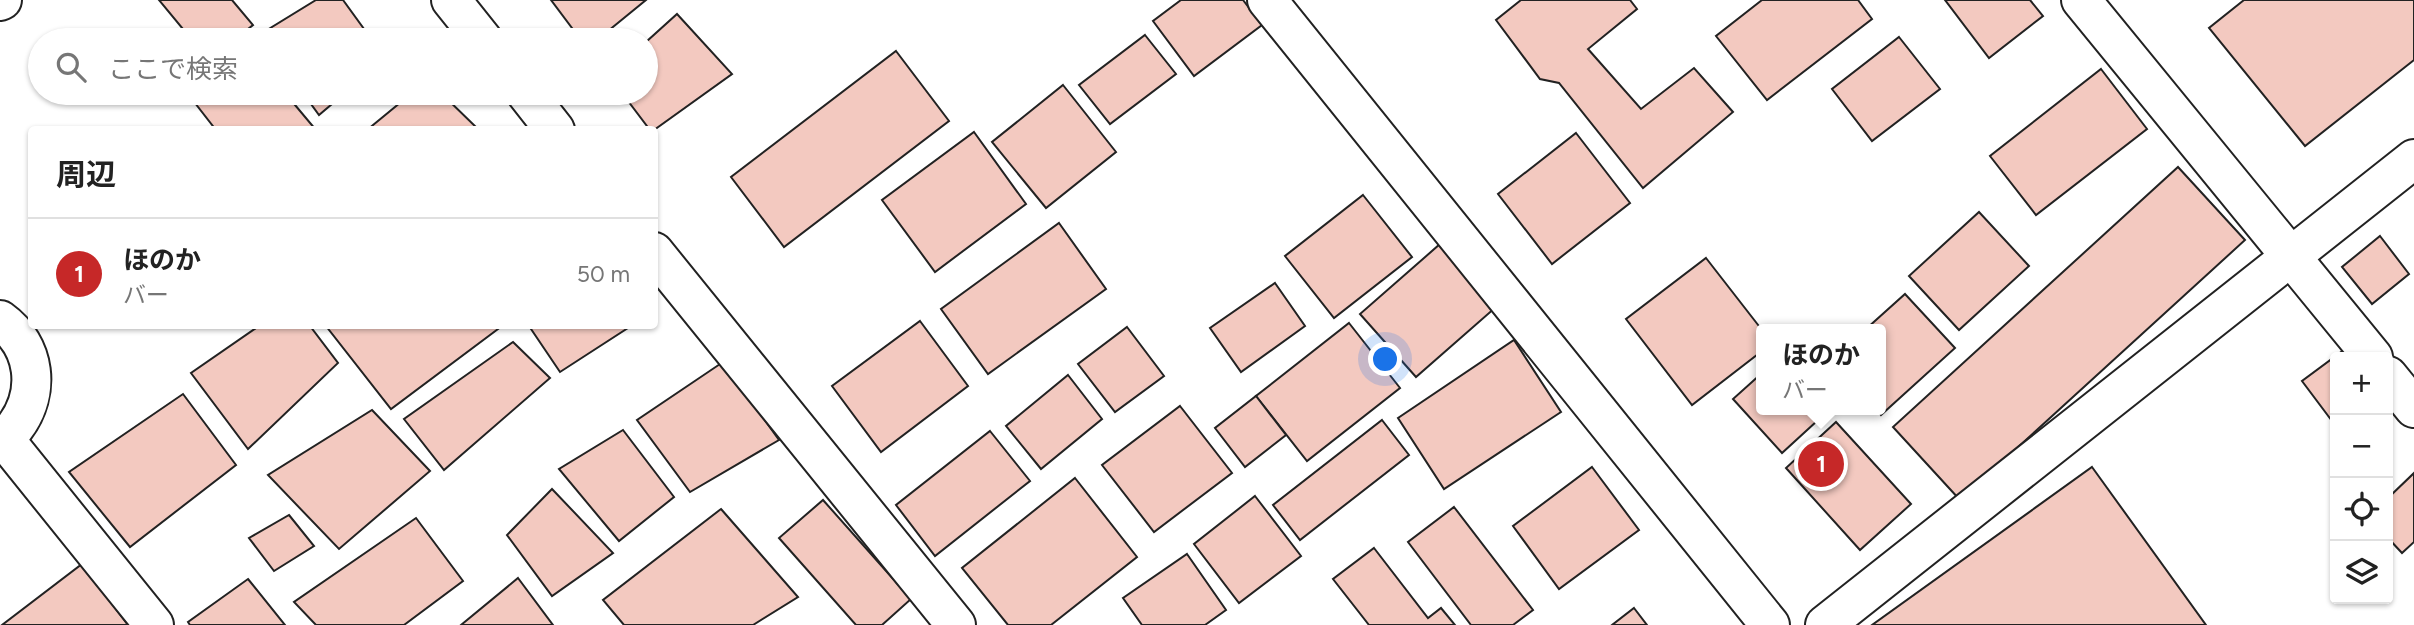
<!DOCTYPE html>
<html lang="ja">
<meta charset="utf-8">
<style>
body{margin:0;font-family:Figtree,"Noto Sans JP",sans-serif;background:#f6f6f6;color:#222}
.controls{position:absolute;right:21px;bottom:21px;display:grid;overflow:hidden;border-radius:7px;box-shadow:0 2px 5px #0004}
.controls button{width:63px;height:63px;display:grid;place-items:center;padding:0;border:0;border-bottom:2px solid #e0e0e0;background:#fff;color:#222;font:35px sans-serif}
.you{position:absolute;left:1386px;top:360px;width:24px;height:24px;margin:-18px;border:5px solid #fff;border-radius:50%;background:#1a73e8;box-shadow:0 0 0 10px #1a73e833}
.badge{display:grid;place-items:center;width:46px;height:46px;border-radius:50%;background:#c62828;color:#fff;font-size:23px;font-weight:700}
.pin{position:absolute;translate:-50% -50%;border:4px solid #fff;box-shadow:0 2px 7px #0006}
.popup{position:absolute;left:1756px;top:324px;width:130px;height:91px;box-sizing:border-box;display:grid;place-content:center;border-radius:7px;background:#fff;filter:drop-shadow(0 2px 5px #0005);font-size:23px;white-space:nowrap;color:#767676}
.popup b{font-size:26px;color:#222}
.popup::after{content:'';position:absolute;left:50%;top:100%;margin-left:-14px;border:14px solid transparent;border-top-color:#fff}
.list{margin:0;padding:0;list-style:none}
h2{display:flex;justify-content:space-between;align-items:center;height:91px;margin:0;padding:0 28px;font-size:30px}
h2 small{font-size:23px;font-weight:400;color:#767676}
.list li{display:grid;grid-template-columns:46px 1fr auto;gap:21px;align-items:center;box-sizing:border-box;height:112px;padding:0 28px;border-top:2px solid #e0e0e0}
.list b{display:block;font-size:26px;white-space:nowrap}
.list p{margin:0;font-size:23px;white-space:nowrap;color:#767676}
.list em{font-size:23px;font-style:normal;color:#767676}
.icon{flex:none;width:38px;height:38px;fill:none;stroke:currentColor;stroke-width:2;stroke-linecap:round;stroke-linejoin:round}
.map{position:relative;flex:none;width:2414px;height:625px;overflow:hidden}
.search{position:absolute;background:#fff;box-shadow:0 2px 5px #0004;left:28px;top:28px;width:630px;height:77px;display:flex;align-items:center;gap:18px;box-sizing:border-box;padding:0 24px;border-radius:38px;color:#767676;font-size:26px}
.panel{position:absolute;background:#fff;box-shadow:0 2px 5px #0004;left:28px;top:126px;width:630px;height:203px;border-radius:7px}
.map>svg:first-child{display:block}
</style>
<div class="map">
<svg width="2414" height="625" viewBox="0 0 2414 625">
<rect width="100%" height="100%" fill="#fff"/>
<g fill="#f3c9c0" stroke="#222" stroke-width="2">
<path d="M159,0H232L253,25L234,40H192Z"/>
<path d="M316,0H343L372,40H263L259,35Z"/>
<path d="M551,0H646L597,40H581Z"/>
<path d="M1181,0H1243L1262,25L1194,76L1153,21Z"/>
<path d="M1521,0H1630L1637,9L1588,49L1641,109L1694,68L1733,112L1643,188L1559,83L1540,79L1496,20Z"/>
<path d="M1762,0H1858L1872,19L1767,100L1716,36Z"/>
<path d="M1945,0H2030L2043,16L1989,58Z"/>
<path d="M2244,0H2414V60L2305,146L2209,28Z"/>
<path d="M677,14L732,74L654,130H650L622,93H646V42Z"/>
<path d="M1145,35L1176,74L1110,124L1079,85Z"/>
<path d="M1899,37L1940,89L1872,141L1832,89Z"/>
<path d="M896,51L949,121L784,247L731,177Z"/>
<path d="M2101,69L2147,129L2036,215L1990,156Z"/>
<path d="M1063,85L1116,152L1046,208L992,142Z"/>
<path d="M285,93L316,130H216L188,94Z"/>
<path d="M303,93H345L319,115Z"/>
<path d="M412,93H441L479,130H367Z"/>
<path d="M974,132L1026,204L935,272L882,200Z"/>
<path d="M1576,133L1630,203L1552,264L1498,194Z"/>
<path d="M2178,167L2245,240L1960,500L1893,427Z"/>
<path d="M1363,195L1412,257L1334,318L1285,256Z"/>
<path d="M1979,212L2029,266L1959,330L1909,276Z"/>
<path d="M1059,223L1106,289L988,374L941,309Z"/>
<path d="M2380,236L2409,274L2372,304L2342,267Z"/>
<path d="M1440,244L1496,307L1416,377L1360,314Z"/>
<path d="M1706,258L1762,330V351L1692,405L1626,319Z"/>
<path d="M1275,283L1305,326L1241,372L1210,328Z"/>
<path d="M1905,294L1955,348L1881,415L1877,410H1881V329H1866Z"/>
<path d="M920,321L968,386L881,452L832,386Z"/>
<path d="M1349,323L1400,388L1307,461L1256,396Z"/>
<path d="M259,326H310L338,363L248,449L191,373Z"/>
<path d="M326,326H502L391,409Z"/>
<path d="M529,326H631L560,372Z"/>
<path d="M1127,327L1164,376L1115,412L1078,364Z"/>
<path d="M1514,340L1561,412L1444,489L1398,418Z"/>
<path d="M513,342L550,378L444,470L404,419Z"/>
<path d="M2352,344L2362,357H2335V425L2302,381Z"/>
<path d="M723,362L779,440L690,492L637,420Z"/>
<path d="M1762,373V410H1829L1782,453L1733,399Z"/>
<path d="M1068,375L1102,419L1041,469L1006,426Z"/>
<path d="M183,394L236,465L130,547L69,472Z"/>
<path d="M1256,396L1286,435L1245,467L1215,428Z"/>
<path d="M1180,406L1232,473L1154,532L1102,465Z"/>
<path d="M372,410L430,471L339,549L268,475Z"/>
<path d="M1382,420L1409,455L1300,540L1273,505Z"/>
<path d="M1836,422L1911,504L1860,550L1786,468Z"/>
<path d="M623,430L674,497L619,541L559,469Z"/>
<path d="M990,431L1030,481L935,556L896,505Z"/>
<path d="M1592,467L1639,530L1559,589L1513,526Z"/>
<path d="M2092,467L2206,625H1872Z"/>
<path d="M2414,473V542L2402,553L2388,538V498Z"/>
<path d="M1075,478L1137,557L1051,625H1008L962,568Z"/>
<path d="M552,489L613,553L552,596L507,535Z"/>
<path d="M1255,496L1301,556L1239,603L1194,544Z"/>
<path d="M823,500L911,599L882,625H856L779,538Z"/>
<path d="M1454,507L1533,610L1513,625H1471L1408,542Z"/>
<path d="M721,509L798,597L753,625H624L603,600Z"/>
<path d="M289,515L314,546L274,571L249,538Z"/>
<path d="M416,518L463,581L404,625H316L294,602Z"/>
<path d="M1374,548L1428,618L1441,608L1455,625H1369L1333,579Z"/>
<path d="M1187,554L1226,610L1205,625H1142L1123,598Z"/>
<path d="M82,564L128,625H2Z"/>
<path d="M518,578L553,625H461Z"/>
<path d="M248,579L285,625H190L188,622Z"/>
<path d="M1634,608L1647,625H1612Z"/>
</g>
<g fill="none" stroke-linecap="round" stroke-linejoin="round">
<g stroke="#222" stroke-width="42">
<g id="street">
<path d="M451,0L483,40"/>
<path d="M1267,0L1770,625"/>
<path d="M2081,0L2373,357"/>
<path d="M526,93L555,130"/>
<path d="M654,252L956,625"/>
<path d="M0,320C36,346 41,392 15,427C10,433 7,439 0,443"/>
<path d="M2388,376L2414,408"/>
<path d="M5,440L154,625"/>
<path d="M1825,625L2414,159"/>
</g>
</g>
<g stroke="#222" stroke-width="42">
<path id="secondary" d="M0,1L2,0"/>
</g>
<use href="#street" stroke="#fff" stroke-width="38"/>
<use href="#secondary" stroke="#fff" stroke-width="38"/>
</g>
</svg>
<div class="controls">
<button>+</button>
<button>−</button>
<button><svg class="icon" aria-label="locate" viewBox="0 0 24 24"><circle cx="12" cy="12" r="6"/><path d="M12 2v4M12 18v4M2 12h4M18 12h4"/></svg></button>
<button><svg class="icon" aria-label="layers" viewBox="0 0 24 24"><path d="M12 4l9 5-9 5-9-5zM3 14l9 5 9-5"/></svg></button>
</div>
<div class="you"></div>
<div class="pin badge" style="left:1821px;top:464px">1</div>
<div class="popup"><b>ほのか</b>バー</div>
<div class="search"><svg class="icon" aria-label="search" viewBox="0 0 24 24"><circle cx="10" cy="10" r="6"/><path d="M15 15l6 6"/></svg>ここで検索</div>
<section class="panel">
<h2>周辺<small></small></h2>
<ul class="list">
<li><span class="badge">1</span><div><b>ほのか</b><p>バー</p></div><em>50 m</em></li>
</ul>
</section>
</div>
